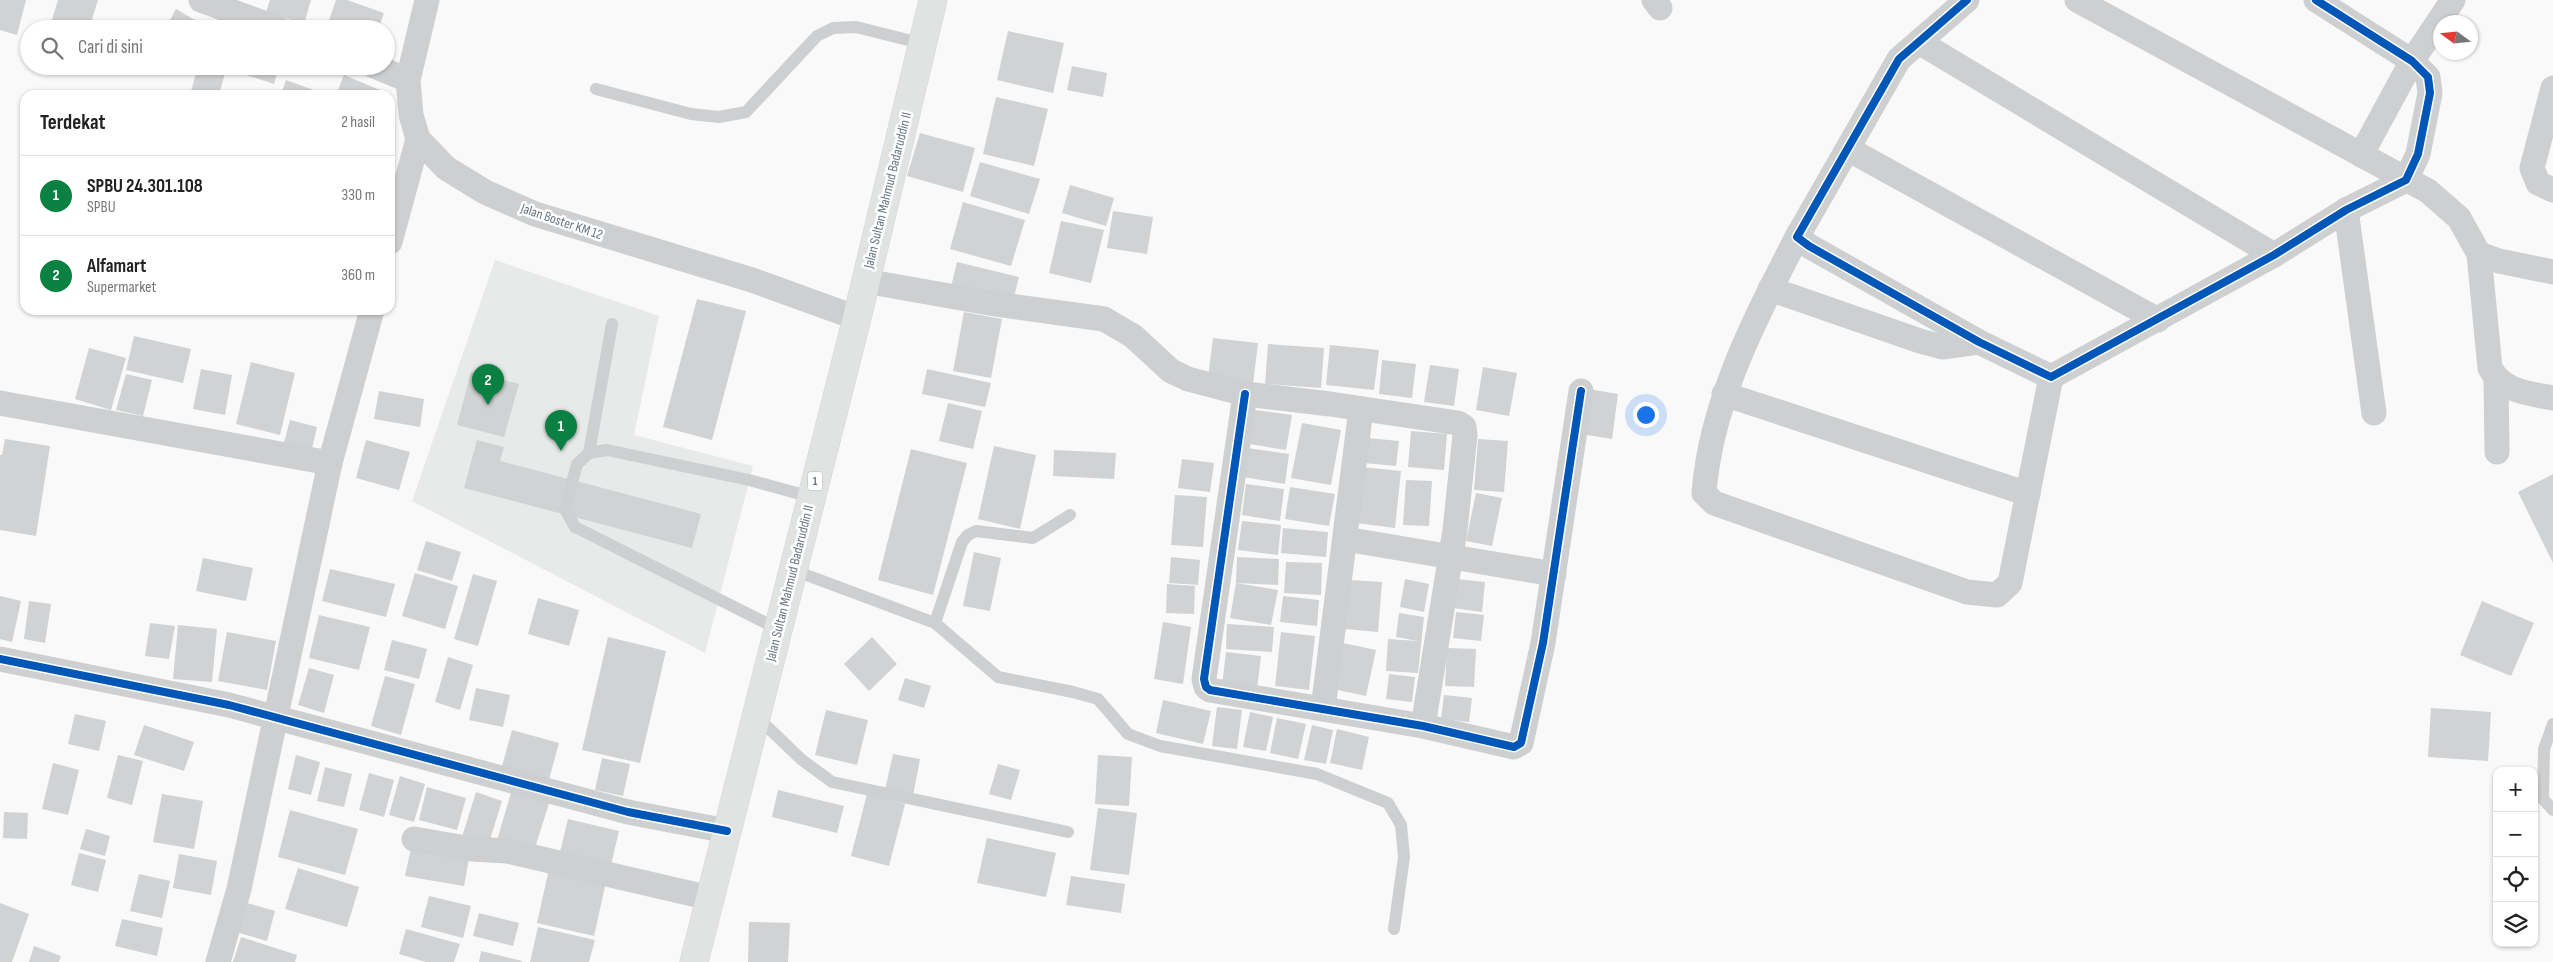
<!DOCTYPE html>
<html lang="id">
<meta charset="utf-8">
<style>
body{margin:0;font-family:"Sofia Sans Condensed",sans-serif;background:#f2f2f2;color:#222}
.controls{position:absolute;right:15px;bottom:15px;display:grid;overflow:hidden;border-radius:10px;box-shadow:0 1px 4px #0004}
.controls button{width:45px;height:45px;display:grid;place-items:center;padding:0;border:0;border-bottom:1px solid #e0e0e0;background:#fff;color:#222;font:25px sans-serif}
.compass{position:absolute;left:2433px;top:15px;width:45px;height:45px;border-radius:50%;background:#fff;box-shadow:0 1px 4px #0004;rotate:285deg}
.you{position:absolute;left:1645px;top:414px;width:18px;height:18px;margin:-12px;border:4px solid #fff;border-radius:50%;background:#1a73e8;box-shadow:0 0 0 8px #1a73e833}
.badge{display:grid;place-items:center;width:32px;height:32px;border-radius:50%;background:#0b8043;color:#fff;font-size:16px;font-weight:700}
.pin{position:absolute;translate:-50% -41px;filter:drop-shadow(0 1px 2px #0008)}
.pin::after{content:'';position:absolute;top:26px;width:18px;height:15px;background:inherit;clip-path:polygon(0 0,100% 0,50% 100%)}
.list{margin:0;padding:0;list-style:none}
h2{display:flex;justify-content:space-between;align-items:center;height:65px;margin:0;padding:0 20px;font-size:21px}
h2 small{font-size:16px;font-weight:400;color:#767676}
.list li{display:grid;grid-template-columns:32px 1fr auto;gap:15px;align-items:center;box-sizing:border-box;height:80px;padding:0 20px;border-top:1px solid #e0e0e0}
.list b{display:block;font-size:19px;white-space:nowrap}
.list p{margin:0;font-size:16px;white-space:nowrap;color:#767676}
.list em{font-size:16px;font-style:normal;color:#767676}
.icon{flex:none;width:28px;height:28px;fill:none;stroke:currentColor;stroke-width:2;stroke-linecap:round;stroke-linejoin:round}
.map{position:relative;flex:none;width:2553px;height:962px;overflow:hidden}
.search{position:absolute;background:#fff;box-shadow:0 1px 4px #0004;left:20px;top:20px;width:375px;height:55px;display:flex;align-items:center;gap:12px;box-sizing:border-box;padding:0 18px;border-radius:28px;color:#767676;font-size:19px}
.panel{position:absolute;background:#fff;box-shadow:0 1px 4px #0004;left:20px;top:90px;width:375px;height:225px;border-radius:15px}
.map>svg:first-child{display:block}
</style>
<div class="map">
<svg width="2553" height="962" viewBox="0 0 2553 962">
<rect width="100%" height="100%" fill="#f9f9f9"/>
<path fill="#e8e9e9" d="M495,260L659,316L634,435L753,466L705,653L412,501Z"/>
<g fill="#d0d2d3">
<path d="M0,0H26L17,35L0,30Z"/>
<path d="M58,0H98L89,29H72L51,23Z"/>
<path d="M270,0H311L304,24L266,12Z"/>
<path d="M336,0H347L384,13L378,29H326Z"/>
<path d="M176,9L207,27L206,29H165Z"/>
<path d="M1008,31L1064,43L1053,93L997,80Z"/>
<path d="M164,66H185L180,75Z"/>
<path d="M198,66H227L219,95H190Z"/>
<path d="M232,66H279L274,84L231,70Z"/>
<path d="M1072,66L1107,73L1103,97L1067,90Z"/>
<path d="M344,75L392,95H336Z"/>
<path d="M286,80L319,92L318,95H281Z"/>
<path d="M996,97L1048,109L1034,166L983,154Z"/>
<path d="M920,133L975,148L963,192L907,176Z"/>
<path d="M980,162L1040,179L1029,214L970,196Z"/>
<path d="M1070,185L1114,198L1106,226L1062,213Z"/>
<path d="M963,202L1025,220L1011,266L950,249Z"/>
<path d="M1113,211L1153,217L1147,254L1107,248Z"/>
<path d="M1061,221L1104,230L1091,283L1049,273Z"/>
<path d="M957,262L1019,277L1013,301L951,287Z"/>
<path d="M697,299L746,311L712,440L663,427Z"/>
<path d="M964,312L1002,319L991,378L953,371Z"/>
<path d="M134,336L191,349L183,383L126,370Z"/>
<path d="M1213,338L1258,343L1253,384L1208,378Z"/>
<path d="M1268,344L1324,348L1321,388L1265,384Z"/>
<path d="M1330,345L1379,350L1374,390L1326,385Z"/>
<path d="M89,348L126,358L111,410L75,399Z"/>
<path d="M1382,360L1416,364L1412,398L1379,394Z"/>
<path d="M251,362L295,373L280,435L236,424Z"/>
<path d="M1430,365L1459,369L1454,406L1424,402Z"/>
<path d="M1483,367L1517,373L1509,416L1476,410Z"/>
<path d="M201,369L232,375L225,415L193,409Z"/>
<path d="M927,369L991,383L985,407L922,394Z"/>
<path d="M471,372L519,384L504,437L457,425Z"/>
<path d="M126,374L152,380L143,416L116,410Z"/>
<path d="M1588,389L1618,394L1612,439L1581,434Z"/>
<path d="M379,391L424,399L420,427L374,419Z"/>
<path d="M948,403L982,411L973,449L939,441Z"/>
<path d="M1255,410L1292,415L1286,450L1249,444Z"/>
<path d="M290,420L317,427L311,453L283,446Z"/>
<path d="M1302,423L1341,430L1331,485L1291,478Z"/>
<path d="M1411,431L1447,434L1444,470L1408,467Z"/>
<path d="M1367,438L1399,441L1396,466L1364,463Z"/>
<path d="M5,439L50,446L36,536L0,530V455H2Z"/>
<path d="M1478,439L1508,441L1504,492L1474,490Z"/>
<path d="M366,440L410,452L399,490L356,478Z"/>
<path d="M477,440L504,447L500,461L701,514L692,548L464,488Z"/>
<path d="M994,446L1036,455L1020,529L978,519Z"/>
<path d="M1247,448L1289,454L1285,484L1243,477Z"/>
<path d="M911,449L967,463L933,595L878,580Z"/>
<path d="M1054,450L1116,453L1114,479L1053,476Z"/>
<path d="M1182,459L1214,463L1210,492L1178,488Z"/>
<path d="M1362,467L1401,471L1395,528L1356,523Z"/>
<path d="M2553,474V563L2518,492Z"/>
<path d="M1406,480L1432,481L1429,526L1403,525Z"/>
<path d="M1246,484L1284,489L1280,521L1242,515Z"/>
<path d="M1290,487L1335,494L1329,526L1285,519Z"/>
<path d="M1476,493L1502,498L1492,546L1466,541Z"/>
<path d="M1175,495L1207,497L1203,547L1171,545Z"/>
<path d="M1242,521L1281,525L1278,555L1238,550Z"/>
<path d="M1283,528L1328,532L1326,557L1281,553Z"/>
<path d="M426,541L461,552L452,581L417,570Z"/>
<path d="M974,552L1001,558L990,611L963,606Z"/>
<path d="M1171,557L1200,560L1198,585L1169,583Z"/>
<path d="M1237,557L1279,559L1278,585L1236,583Z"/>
<path d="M203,558L253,568L246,601L196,591Z"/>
<path d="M1286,562L1322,563L1321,595L1284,593Z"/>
<path d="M330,569L395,584L386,617L322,601Z"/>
<path d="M415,573L458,586L445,629L402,616Z"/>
<path d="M473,574L497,581L478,646L454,639Z"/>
<path d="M1405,579L1429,584L1424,612L1400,607Z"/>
<path d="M1456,579L1485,582L1482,612L1453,608Z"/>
<path d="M1349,580L1382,582L1378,632L1345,629Z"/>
<path d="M1236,583L1278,590L1271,625L1230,618Z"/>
<path d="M1167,584L1195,586L1194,614L1166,613Z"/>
<path d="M0,596L21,601L12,642L0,639Z"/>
<path d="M1283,596L1319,600L1317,626L1280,622Z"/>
<path d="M538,598L579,610L569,646L528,634Z"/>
<path d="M29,601L51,604L45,643L24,639Z"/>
<path d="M2482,601L2534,623L2511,676L2460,655Z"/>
<path d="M1456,612L1484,615L1481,641L1453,638Z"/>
<path d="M1399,613L1424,617L1418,673L1386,671L1388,639L1418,641L1396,637Z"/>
<path d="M319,615L370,627L359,670L309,658Z"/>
<path d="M1163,622L1191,627L1183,684L1154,679Z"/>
<path d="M150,623L175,626L169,659L145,656Z"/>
<path d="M1227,624L1274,627L1272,652L1226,649Z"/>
<path d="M178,625L217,629L212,682L173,679Z"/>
<path d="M227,632L276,641L267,690L218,681Z"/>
<path d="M1281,632L1315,636L1309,690L1275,686Z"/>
<path d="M608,637L666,651L640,763L582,750Z"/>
<path d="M872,637L897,664L869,691L844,664Z"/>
<path d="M392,640L427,649L419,679L384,670Z"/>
<path d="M1343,643L1376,650L1366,696L1333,689Z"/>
<path d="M1447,648L1476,649L1474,687L1445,686Z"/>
<path d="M1226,652L1261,656L1257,689L1222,686Z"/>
<path d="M448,657L473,665L460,710L435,702Z"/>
<path d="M309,668L334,675L324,713L298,705Z"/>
<path d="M1389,674L1415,677L1412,702L1386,699Z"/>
<path d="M385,676L415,684L401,735L371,726Z"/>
<path d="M905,678L931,686L924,708L898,700Z"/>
<path d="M476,688L510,695L503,727L469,720Z"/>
<path d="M1444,695L1472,698L1469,722L1441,719Z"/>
<path d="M1163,700L1211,711L1203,744L1156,733Z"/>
<path d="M1217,707L1242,710L1237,749L1212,746Z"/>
<path d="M2431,708L2491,712L2488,761L2428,757Z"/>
<path d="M826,710L868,720L857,765L815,755Z"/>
<path d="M1250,712L1273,717L1266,751L1243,747Z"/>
<path d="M75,714L106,721L99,751L68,744Z"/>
<path d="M1277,718L1306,724L1298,759L1270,753Z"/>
<path d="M144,725L194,742L184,771L134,755Z"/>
<path d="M1312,725L1333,730L1326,764L1304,760Z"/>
<path d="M1337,729L1369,737L1362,770L1330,763Z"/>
<path d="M512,730L559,743L548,783L501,770Z"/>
<path d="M893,754L920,759L913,796L885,790Z"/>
<path d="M118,755L143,761L132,805L107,798Z"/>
<path d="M296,755L320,762L311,795L288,789Z"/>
<path d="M1098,755L1132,757L1129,806L1095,804Z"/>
<path d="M602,758L630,764L623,796L595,790Z"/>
<path d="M53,763L79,770L68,815L42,809Z"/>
<path d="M998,764L1020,770L1011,800L989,794Z"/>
<path d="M325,767L352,774L344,807L317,801Z"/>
<path d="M369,773L394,780L384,817L359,810Z"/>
<path d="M400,776L425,784L414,822L389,815Z"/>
<path d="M513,786L551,797L534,851L497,840Z"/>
<path d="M427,787L466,798L457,830L419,820Z"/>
<path d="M778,790L844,806L837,833L772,817Z"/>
<path d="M476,792L502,801L488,846L462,837Z"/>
<path d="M162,794L203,801L194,849L153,842Z"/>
<path d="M867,794L905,804L889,866L851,856Z"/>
<path d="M1098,808L1137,813L1129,875L1090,870Z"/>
<path d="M290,810L358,829L345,875L278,857Z"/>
<path d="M4,812L28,813L27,839L3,838Z"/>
<path d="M568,819L619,831L610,869L559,856Z"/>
<path d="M86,829L110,836L105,856L80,849Z"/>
<path d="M987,838L1056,853L1046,897L977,883Z"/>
<path d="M411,848L469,859L464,886L405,876Z"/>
<path d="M79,853L106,860L98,892L71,885Z"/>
<path d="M179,854L217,861L211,895L173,888Z"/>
<path d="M298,868L359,887L347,927L285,909Z"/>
<path d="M549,869L606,882L594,936L537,923Z"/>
<path d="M139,874L170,881L162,918L130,911Z"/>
<path d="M1071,876L1125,884L1121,913L1066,905Z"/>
<path d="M429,896L471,906L463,938L421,927Z"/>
<path d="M0,903L29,914L12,962H0Z"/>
<path d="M247,903L275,911L267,941L239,933Z"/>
<path d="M479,913L519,923L513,946L473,936Z"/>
<path d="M122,919L163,928L157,956L115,946Z"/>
<path d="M749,922L790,923L788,962H748Z"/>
<path d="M538,927L595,940L589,962H530Z"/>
<path d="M406,929L460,944L454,962H426L399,954Z"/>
<path d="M241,937L297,955L295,962H233Z"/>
<path d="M34,946L61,956L59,962H29Z"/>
<path d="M481,951L522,961V962H479Z"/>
</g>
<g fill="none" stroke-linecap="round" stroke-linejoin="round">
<g stroke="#d5d6d6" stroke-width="29">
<path id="trunk" d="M694,962L857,318L933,0"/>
</g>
<g stroke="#cecfd0" stroke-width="12">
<path d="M596,89L691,114L719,117L746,112L817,36L833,28L856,27L924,44"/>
<path d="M589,453L612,324"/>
<path d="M793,570L935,623L998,677L1073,692L1098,699L1128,734L1160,746L1317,774L1388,803L1401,825L1404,857L1394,929"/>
<path d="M935,623L962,542L968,535L976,531L1033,538L1070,515"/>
<path d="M778,629L575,527L565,509L577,464L589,453L607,450L749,480L811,497"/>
<path d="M756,716L802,760L832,782L1068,832"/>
<path d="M2553,724L2544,749L2543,799L2553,810"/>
</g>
<g stroke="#cecfd0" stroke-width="25">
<path d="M201,0L279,29"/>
<path d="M427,0L408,80L411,115L418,139L446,168L485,192L535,214L752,280L857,318"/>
<path d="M1654,0L1660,8"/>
<path d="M1967,0L1899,59L1797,237L1809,246L1979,342L2051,377L2274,255L2346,210L2406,180L2418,154L2430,93L2428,77L2412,61L2316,0"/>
<path d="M2077,0L2428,191L2459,218L2479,254L2499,261L2553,272"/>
<path d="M1919,42L2274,255"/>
<path d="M374,66L408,80"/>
<path d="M2553,88L2532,168L2538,183L2553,190"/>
<path d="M1848,149L2158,320"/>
<path d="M2361,155L2412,61L2453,0"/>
<path d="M2346,210L2374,413"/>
<path d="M1797,237C1756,317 1711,401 1704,493L1714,503L1967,592L1997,595L2010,583L2051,377"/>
<path d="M390,242L418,139"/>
<path d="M2479,254L2490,368C2503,392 2528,393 2553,398"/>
<path d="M865,281L989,303L1104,319L1133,336L1171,371L1188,379L1245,394L1330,404L1458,423L1464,427L1465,435L1455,530L1423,726"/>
<path d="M1770,289L1920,341L1942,347L1979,342"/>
<path d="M2496,379L2497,452"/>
<path d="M1245,394L1204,679L1206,687L1210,690L1423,726L1514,747L1521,743L1543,643L1581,391"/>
<path d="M1724,394L2028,494"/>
<path d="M0,403L330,463"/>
<path d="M1345,539L1554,574"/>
<path d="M0,659L229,705L628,812L727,831"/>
<path d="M1323,709L1361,409"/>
<path d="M414,839L472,849L507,851L710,898"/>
<path d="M218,962L239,889L330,463L372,310"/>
</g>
<use href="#trunk" stroke="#e1e2e2" stroke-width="28"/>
<g stroke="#fff" stroke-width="11">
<g id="cycleway">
<path d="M1967,0L1899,59L1797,237L1809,246L1979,342L2051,377L2274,255L2346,210L2406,180L2418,154L2430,93L2428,77L2412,61L2316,0"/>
<path d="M1245,394L1204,679L1206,687L1210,690L1423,726L1514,747L1521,743L1543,643L1581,391"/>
<path d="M0,659L229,705L628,812L727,831"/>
</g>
</g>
<use href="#cycleway" stroke="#0057b8" stroke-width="8"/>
</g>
<g text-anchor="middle" stroke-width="5" stroke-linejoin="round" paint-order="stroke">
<rect fill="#fff" stroke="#939fa8" stroke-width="1" x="807.5" y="471.5" width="15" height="19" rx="4"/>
<g font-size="12" font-weight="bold" fill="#657683">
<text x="815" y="485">1</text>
</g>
<g font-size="14" fill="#657683" stroke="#fff">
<text transform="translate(887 190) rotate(-76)" y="5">Jalan Sultan Mahmud Badaruddin II</text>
<text transform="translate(562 221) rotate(19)" y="5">Jalan Boster KM 12</text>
<text transform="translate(789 583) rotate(-76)" y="5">Jalan Sultan Mahmud Badaruddin II</text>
</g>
</g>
</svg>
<div class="controls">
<button>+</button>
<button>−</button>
<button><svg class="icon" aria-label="locate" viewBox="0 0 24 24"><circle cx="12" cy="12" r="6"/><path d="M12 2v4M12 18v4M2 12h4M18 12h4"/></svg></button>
<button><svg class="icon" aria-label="layers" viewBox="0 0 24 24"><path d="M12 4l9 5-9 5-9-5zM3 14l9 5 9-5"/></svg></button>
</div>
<svg class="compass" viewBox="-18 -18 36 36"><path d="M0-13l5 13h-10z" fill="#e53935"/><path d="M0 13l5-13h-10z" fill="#767676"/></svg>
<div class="you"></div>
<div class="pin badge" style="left:561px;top:451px">1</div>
<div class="pin badge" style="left:488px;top:405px">2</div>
<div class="search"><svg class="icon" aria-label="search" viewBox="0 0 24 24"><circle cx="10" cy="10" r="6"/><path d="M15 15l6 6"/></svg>Cari di sini</div>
<section class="panel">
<h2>Terdekat<small>2 hasil</small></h2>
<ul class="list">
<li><span class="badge">1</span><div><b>SPBU 24.301.108</b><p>SPBU</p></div><em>330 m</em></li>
<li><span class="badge">2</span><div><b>Alfamart</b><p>Supermarket</p></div><em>360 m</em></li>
</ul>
</section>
</div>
